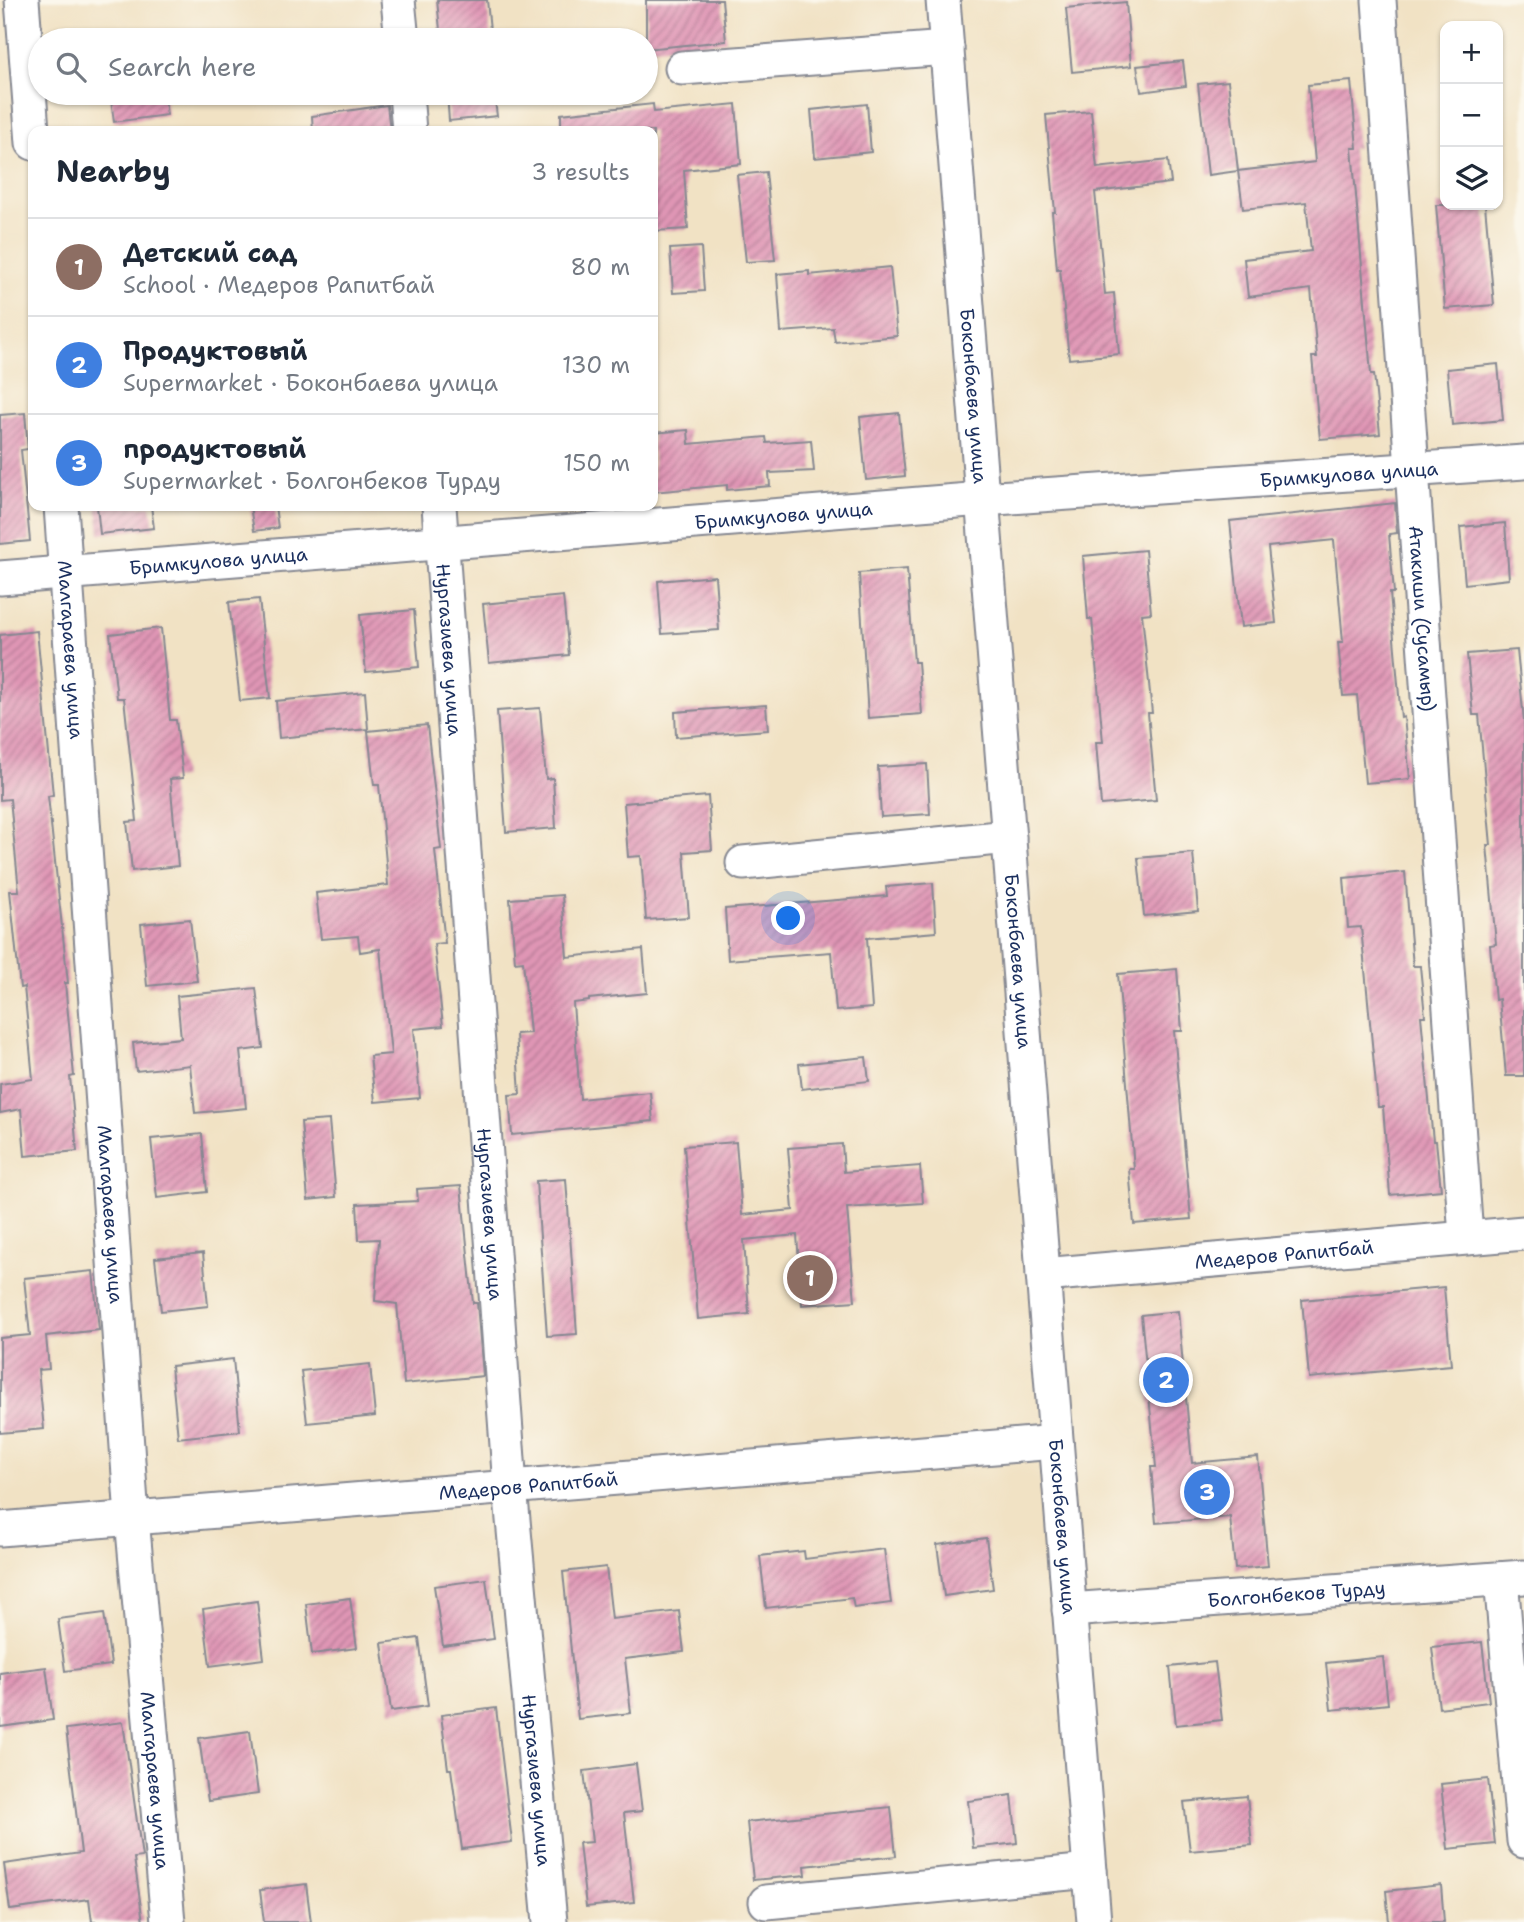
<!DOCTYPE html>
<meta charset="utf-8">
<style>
body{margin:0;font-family:"Shantell Sans",sans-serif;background:#f2f2f3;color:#1f2937}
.controls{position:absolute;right:21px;top:21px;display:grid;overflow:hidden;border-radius:14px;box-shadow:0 2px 5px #0004}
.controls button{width:63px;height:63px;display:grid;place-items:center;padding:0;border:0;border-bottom:2px solid #e0e1e3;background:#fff;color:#1f2937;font:35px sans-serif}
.you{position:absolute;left:789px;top:919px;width:24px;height:24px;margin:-18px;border:5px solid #fff;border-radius:50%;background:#1a73e8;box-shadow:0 0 0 10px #1a73e833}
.badge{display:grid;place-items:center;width:46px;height:46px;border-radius:50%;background:#2563eb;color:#fff;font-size:23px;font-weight:700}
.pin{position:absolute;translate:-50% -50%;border:4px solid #fff;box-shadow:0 2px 7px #0006}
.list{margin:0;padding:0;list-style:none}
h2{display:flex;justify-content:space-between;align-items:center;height:91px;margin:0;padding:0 28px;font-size:30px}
h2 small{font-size:23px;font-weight:400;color:#747a83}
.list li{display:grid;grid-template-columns:46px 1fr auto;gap:21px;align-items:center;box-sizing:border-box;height:98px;padding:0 28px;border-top:2px solid #e0e1e3}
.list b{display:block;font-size:26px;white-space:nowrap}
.list p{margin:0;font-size:23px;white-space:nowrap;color:#747a83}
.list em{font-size:23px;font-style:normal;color:#747a83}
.icon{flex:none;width:38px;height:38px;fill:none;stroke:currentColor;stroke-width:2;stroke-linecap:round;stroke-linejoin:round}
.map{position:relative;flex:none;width:1524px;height:1922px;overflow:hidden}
.search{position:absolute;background:#fff;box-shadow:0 2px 5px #0004;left:28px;top:28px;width:630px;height:77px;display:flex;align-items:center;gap:18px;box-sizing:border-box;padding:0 24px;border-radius:38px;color:#747a83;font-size:26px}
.panel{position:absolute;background:#fff;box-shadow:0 2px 5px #0004;left:28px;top:126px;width:630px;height:385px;border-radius:14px}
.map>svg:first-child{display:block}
</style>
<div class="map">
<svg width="1524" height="1922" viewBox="0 0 1524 1922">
<defs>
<pattern id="building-hatch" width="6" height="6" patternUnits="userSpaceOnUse" patternTransform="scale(1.75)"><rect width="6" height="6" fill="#e096b5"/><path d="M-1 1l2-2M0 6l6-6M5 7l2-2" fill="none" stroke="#b57b96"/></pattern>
</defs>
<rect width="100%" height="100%" fill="#fbf7ec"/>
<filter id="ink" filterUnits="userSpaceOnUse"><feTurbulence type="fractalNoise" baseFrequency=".0143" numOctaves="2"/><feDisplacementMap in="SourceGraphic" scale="14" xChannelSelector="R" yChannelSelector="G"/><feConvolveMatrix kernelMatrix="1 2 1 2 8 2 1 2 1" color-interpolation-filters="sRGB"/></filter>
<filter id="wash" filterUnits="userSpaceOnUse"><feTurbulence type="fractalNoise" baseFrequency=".00686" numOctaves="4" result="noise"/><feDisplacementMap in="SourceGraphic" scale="28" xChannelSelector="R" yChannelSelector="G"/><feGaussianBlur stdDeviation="1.57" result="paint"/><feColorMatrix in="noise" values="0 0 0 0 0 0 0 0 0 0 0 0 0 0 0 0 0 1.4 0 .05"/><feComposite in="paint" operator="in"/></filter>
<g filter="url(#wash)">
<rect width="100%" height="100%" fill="#f1e2c4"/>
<g id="blocks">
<g fill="url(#building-hatch)">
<path d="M437,0H487L491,40H441Z"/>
<path d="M646,0H722L726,41L646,49Z"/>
<path d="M1126,2L1131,66L1072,72L1066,8Z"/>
<path d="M1183,61L1186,86L1141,92L1137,66Z"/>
<path d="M1228,81L1238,171L1208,175L1198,84Z"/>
<path d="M1351,81L1357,148H1352L1371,374H1374L1380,434L1320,439L1312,357H1317L1311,289L1248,297L1244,259L1311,251L1306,202L1243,209L1238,171L1315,162L1308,85Z"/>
<path d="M110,93H164L167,115L114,122Z"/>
<path d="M447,93H494L497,116L449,121Z"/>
<path d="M653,104L654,112L736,104L741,164L684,170L688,229L653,231V131H561V114Z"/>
<path d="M867,104L871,152L815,158L811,110Z"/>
<path d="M387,105L390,131H313L312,116Z"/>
<path d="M1091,111L1097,168L1168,160L1171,183L1095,192L1105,294L1114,293L1119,354L1069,359L1060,269H1057L1052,212H1055L1046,115Z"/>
<path d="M766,172L775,260L746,262L737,175Z"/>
<path d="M1436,205H1485L1494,305L1445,309Z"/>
<path d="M701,247L704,291L673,293L670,249Z"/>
<path d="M890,267L897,336L835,342L833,328L781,332L777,274L809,271V275Z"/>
<path d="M1498,364L1503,420L1452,425L1447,369Z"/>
<path d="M25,413L28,449L21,450L30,541L0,544V415Z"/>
<path d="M899,413L905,476L866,480L860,417Z"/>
<path d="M688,430L689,444L766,437L767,443L811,440L814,471L769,473L770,486L727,490V485L653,492V433Z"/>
<path d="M1395,503L1397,533L1389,534L1394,593H1390L1401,718L1404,717L1410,779L1365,783L1357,695L1343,696L1338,642H1343L1334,540L1268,547L1276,623L1241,627L1230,521Z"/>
<path d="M97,506H151L154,528L100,534Z"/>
<path d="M250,506H275L278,528L254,531Z"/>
<path d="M1505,523L1509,579L1465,584L1460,527Z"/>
<path d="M1145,550L1151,613L1142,614L1152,713H1148L1156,800L1101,805L1096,742H1103L1092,619H1088L1083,556Z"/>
<path d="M907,569L914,662H918L922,714L868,718L859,573Z"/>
<path d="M715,576L719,630L662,634L658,581Z"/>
<path d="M563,596L569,655L489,663L483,604Z"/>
<path d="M259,599L270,698L240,701L229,602Z"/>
<path d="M414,610L419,667L366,672L360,615Z"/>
<path d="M161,628L170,720H176L183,778L170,779L178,866L132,871L127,822L137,821L124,698H117L110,634Z"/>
<path d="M37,631L53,795L48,796L68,983H65L74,1076L70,1077L77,1151L25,1156L21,1109L0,1113V1084L33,1079L24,987L20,988L10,891H19L10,799L0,800V635Z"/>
<path d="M1517,650L1524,721V1076H1506L1499,999L1495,1000L1490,945L1496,944L1487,845H1491L1479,715H1473L1467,654Z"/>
<path d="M365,692L368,729L279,738L276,701Z"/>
<path d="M766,705L768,730L676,737L675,712Z"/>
<path d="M540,708L546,779L553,778L556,828L506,832L497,711Z"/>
<path d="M427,725L441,849L435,850L445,943L434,944L443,1026L414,1029L420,1098L375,1102L370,1056L391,1054L380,949L360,952L358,936L321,939L316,893L388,885L379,785H374L368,731Z"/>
<path d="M927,764L930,814L881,817L878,767Z"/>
<path d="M708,796L712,850L684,852L689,917L646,920L641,856L628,857L624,803Z"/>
<path d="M1193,853L1198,911L1144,916L1138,858Z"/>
<path d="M1405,872L1413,966H1420L1425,1016H1421L1433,1141H1436L1441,1190L1390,1195L1383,1107H1378L1361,927L1348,928L1344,878Z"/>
<path d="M933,883L936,932L867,938L872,1008L836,1011L831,952L728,960L725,909L887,896L886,887Z"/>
<path d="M562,895L567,957L643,949L647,993L589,999V1001L573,1003L580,1099L650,1092L653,1121L512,1135L509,1095L520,1094L516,1034L530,1033L523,961L515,962L510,899Z"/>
<path d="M190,919L197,981L147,986L141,924Z"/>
<path d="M1177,969L1182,1031H1174L1191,1219L1134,1224L1129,1169H1134L1118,974Z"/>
<path d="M256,988L263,1048L240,1051L246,1108L195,1113L190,1065L136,1071L133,1043L181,1038L177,996Z"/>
<path d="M866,1057L869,1081L802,1089L799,1064Z"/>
<path d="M329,1120L336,1197L308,1200L301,1122Z"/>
<path d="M202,1134L207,1192L157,1198L151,1139Z"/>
<path d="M736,1142L742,1215L793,1210L788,1148L842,1144L844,1172L920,1166L923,1203L847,1208L855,1301L802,1305L797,1235L744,1240L749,1314L698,1319L684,1146Z"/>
<path d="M566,1179L577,1334L547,1336L536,1181Z"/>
<path d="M461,1186L473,1303H477L483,1376L404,1384L397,1304L375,1301L379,1239L359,1240L357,1204L418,1201L417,1189Z"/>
<path d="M203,1253L208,1306L161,1311L155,1258Z"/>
<path d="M93,1271L99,1330L46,1336L49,1369L38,1370L44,1429L0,1433V1338L30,1335L24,1278Z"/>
<path d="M1444,1287L1451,1365L1309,1378L1302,1300Z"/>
<path d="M1178,1311L1192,1463L1258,1457L1268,1566L1235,1569L1230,1517L1156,1523L1151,1467H1156L1141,1315Z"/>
<path d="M233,1359L240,1431L178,1438L171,1366Z"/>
<path d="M370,1364L375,1416L307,1423L301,1371Z"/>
<path d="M986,1538L993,1589L944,1596L937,1545Z"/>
<path d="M884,1549L891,1603L854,1608L852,1598L766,1608L760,1556L804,1551L805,1559Z"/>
<path d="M606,1567L612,1619L679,1611L684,1652L625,1659L631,1713L578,1719L563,1572Z"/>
<path d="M486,1579L494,1639L443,1646L434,1586Z"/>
<path d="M350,1598L357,1648L312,1654L306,1604Z"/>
<path d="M257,1601L264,1659L210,1666L203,1609Z"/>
<path d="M104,1613L111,1665L65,1671L58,1619Z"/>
<path d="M419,1638L428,1706L391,1711L382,1643Z"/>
<path d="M1482,1642L1489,1702L1439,1708L1432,1647Z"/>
<path d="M1383,1657L1388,1704L1331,1710L1326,1663Z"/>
<path d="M1215,1662L1222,1720L1176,1725L1170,1667Z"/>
<path d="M46,1667L53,1720L0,1727V1673Z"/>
<path d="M496,1708L512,1842L462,1849L451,1769H448L441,1715Z"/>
<path d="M123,1722L142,1857L134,1858L143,1922H92L89,1899L10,1910L4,1864L81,1853L66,1729Z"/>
<path d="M250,1731L258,1794L208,1801L199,1738Z"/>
<path d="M636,1764L642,1811L624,1813L634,1902L586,1907L579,1843L592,1842L584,1771Z"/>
<path d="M1488,1779L1495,1844L1448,1849L1441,1784Z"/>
<path d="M1012,1795L1017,1843L973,1848L968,1801Z"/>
<path d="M1247,1796L1252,1845L1190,1851L1184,1802Z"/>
<path d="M891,1807L896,1856L805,1866L806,1875L753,1880L747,1822Z"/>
<path d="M306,1884L311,1922H264L260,1890Z"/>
<path d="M1441,1885L1444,1922H1389L1386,1891Z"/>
</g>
</g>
</g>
<g filter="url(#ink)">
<use href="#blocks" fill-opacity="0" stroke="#868891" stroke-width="2"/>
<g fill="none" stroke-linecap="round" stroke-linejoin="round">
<g stroke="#868891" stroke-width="37">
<g id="minor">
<path d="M22,0L33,143"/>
<path d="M398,0L402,40"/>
<path id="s1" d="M943,0L1094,1922"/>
<path id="s2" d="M1379,0L1466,1237"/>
<path d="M682,68L947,48"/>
<path d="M406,93L409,131"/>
<path id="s3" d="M61,506L132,1518L168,1922"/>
<path id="s4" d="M439,506L510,1487L550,1922"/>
<path id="s5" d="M0,578L982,499L1524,462"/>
<path d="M743,863L1009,837"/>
<path id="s6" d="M1043,1275L1524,1233"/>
<path id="s7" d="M0,1529L1056,1442"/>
<path d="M1501,1579L1524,1841"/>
<path id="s8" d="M1069,1610L1524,1577"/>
<path d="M766,1902L1090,1871"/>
</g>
</g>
<use href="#minor" stroke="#fff" stroke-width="33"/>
</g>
</g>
<g text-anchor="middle" stroke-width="5" stroke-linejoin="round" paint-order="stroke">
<g font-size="19" fill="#1b2f5e" stroke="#fbf7ec">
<text dy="7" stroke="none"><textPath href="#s1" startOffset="397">Боконбаева улица</textPath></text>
<text dy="7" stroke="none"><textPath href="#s5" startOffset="1353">Бримкулова улица</textPath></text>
<text dy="7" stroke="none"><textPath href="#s5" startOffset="786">Бримкулова улица</textPath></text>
<text dy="7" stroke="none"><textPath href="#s5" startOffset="219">Бримкулова улица</textPath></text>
<text dy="7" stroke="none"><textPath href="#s2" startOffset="620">Атакиши (Сусамыр)</textPath></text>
<text dy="7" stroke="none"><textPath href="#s3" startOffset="144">Малгараева улица</textPath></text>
<text dy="7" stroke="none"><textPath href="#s4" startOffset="144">Нургазиева улица</textPath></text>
<text dy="7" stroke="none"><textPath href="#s1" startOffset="964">Боконбаева улица</textPath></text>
<text dy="7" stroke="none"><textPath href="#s3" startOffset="710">Малгараева улица</textPath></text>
<text dy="7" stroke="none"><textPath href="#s4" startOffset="710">Нургазиева улица</textPath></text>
<text dy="7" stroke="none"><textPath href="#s6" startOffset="242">Медеров Рапитбай</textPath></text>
<text dy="7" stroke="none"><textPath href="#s7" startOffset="530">Медеров Рапитбай</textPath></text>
<text dy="7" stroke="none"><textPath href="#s1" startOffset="1531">Боконбаева улица</textPath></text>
<text dy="7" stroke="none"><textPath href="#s8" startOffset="228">Болгонбеков Турду</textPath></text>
<text dy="7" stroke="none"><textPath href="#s3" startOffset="1278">Малгараева улица</textPath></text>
<text dy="7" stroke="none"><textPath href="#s4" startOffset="1278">Нургазиева улица</textPath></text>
</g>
</g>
</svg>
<div class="controls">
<button>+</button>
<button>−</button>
<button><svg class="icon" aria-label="layers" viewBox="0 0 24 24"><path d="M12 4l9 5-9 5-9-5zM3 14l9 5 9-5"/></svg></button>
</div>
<div class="you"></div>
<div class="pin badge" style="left:810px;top:1278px;background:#8d6e63">1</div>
<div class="pin badge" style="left:1166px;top:1380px;background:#3f7fe0">2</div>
<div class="pin badge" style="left:1207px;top:1492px;background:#3f7fe0">3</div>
<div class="search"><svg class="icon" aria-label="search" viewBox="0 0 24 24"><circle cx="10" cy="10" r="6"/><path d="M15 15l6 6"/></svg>Search here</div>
<section class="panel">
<h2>Nearby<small>3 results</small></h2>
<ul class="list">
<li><span class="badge" style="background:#8d6e63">1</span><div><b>Детский сад</b><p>School · Медеров Рапитбай</p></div><em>80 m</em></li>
<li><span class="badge" style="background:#3f7fe0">2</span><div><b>Продуктовый</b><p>Supermarket · Боконбаева улица</p></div><em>130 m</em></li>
<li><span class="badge" style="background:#3f7fe0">3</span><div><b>продуктовый</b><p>Supermarket · Болгонбеков Турду</p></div><em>150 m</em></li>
</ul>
</section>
</div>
